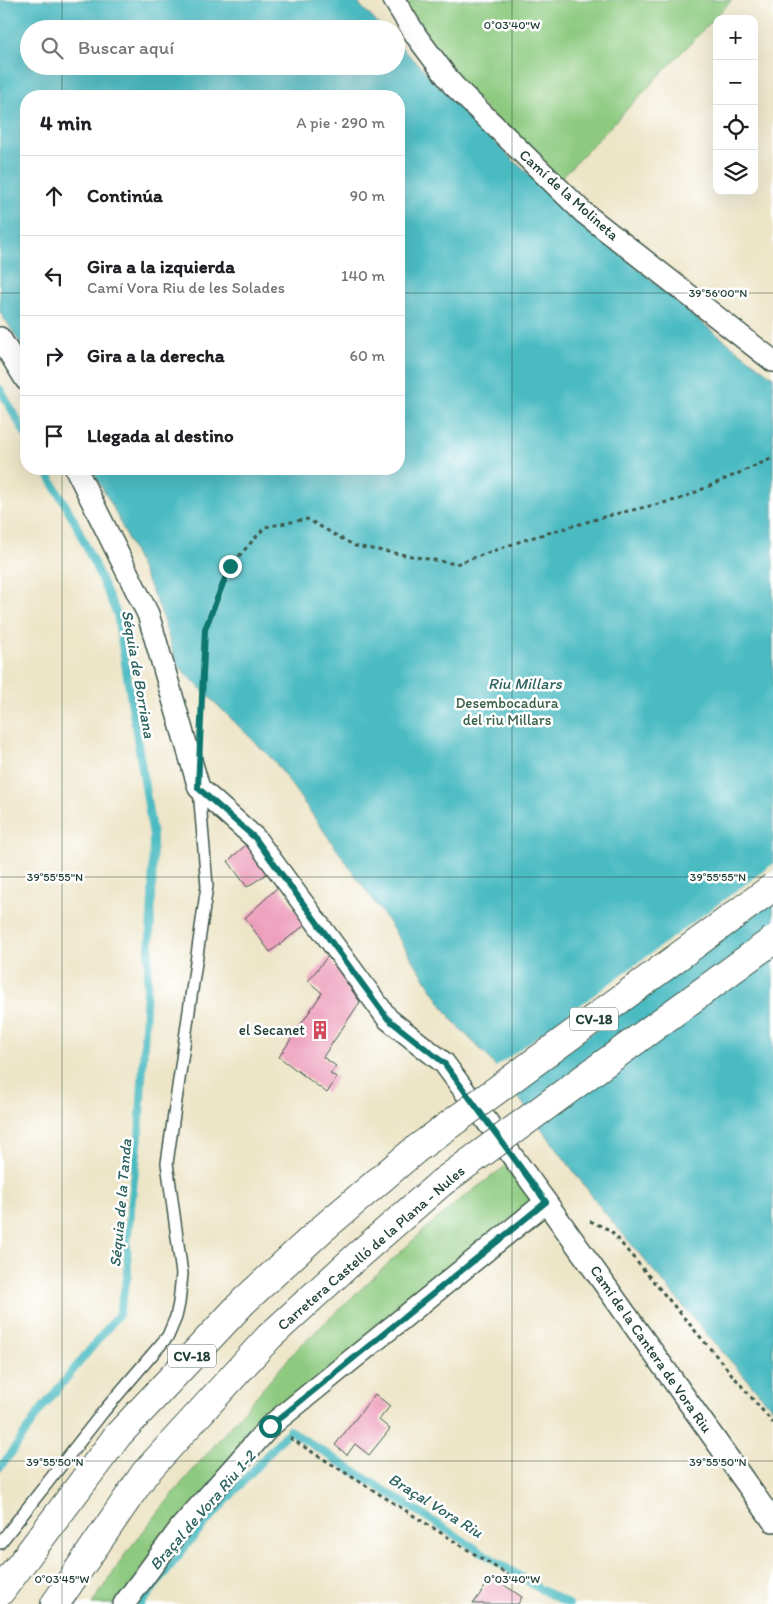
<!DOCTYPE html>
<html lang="es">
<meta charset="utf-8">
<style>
body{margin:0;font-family:Itim,sans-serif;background:#f6f6f6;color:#202124}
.controls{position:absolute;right:15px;top:15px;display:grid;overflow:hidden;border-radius:10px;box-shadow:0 5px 20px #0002}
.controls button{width:45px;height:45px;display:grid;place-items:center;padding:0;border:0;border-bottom:1px solid #e0e0e0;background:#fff;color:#202124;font:25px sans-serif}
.stop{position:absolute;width:15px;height:15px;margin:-11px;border:4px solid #0f766e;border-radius:50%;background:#fff}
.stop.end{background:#0f766e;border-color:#fff;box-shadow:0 1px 5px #0008}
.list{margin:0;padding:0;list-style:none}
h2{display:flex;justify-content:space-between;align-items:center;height:65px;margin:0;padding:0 20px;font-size:21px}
h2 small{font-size:16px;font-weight:400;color:#757577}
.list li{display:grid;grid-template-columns:32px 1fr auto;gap:15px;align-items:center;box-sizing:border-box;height:80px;padding:0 20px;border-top:1px solid #e0e0e0}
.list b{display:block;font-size:19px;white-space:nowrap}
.list p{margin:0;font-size:16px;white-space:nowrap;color:#757577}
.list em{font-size:16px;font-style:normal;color:#757577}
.icon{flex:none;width:28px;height:28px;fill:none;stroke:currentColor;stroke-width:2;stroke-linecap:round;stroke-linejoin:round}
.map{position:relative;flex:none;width:773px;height:1604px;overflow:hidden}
.search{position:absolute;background:#fff;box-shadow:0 5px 20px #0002;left:20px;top:20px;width:385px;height:55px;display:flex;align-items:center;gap:12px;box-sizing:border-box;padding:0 18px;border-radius:28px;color:#757577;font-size:19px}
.panel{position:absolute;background:#fff;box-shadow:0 5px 20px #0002;left:20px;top:90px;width:385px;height:385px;border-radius:20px}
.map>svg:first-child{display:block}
</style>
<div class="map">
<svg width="773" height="1604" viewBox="0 0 773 1604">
<rect width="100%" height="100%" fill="#fff"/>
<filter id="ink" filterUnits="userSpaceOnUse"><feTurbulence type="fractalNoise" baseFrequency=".02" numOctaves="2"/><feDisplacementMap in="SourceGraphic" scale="10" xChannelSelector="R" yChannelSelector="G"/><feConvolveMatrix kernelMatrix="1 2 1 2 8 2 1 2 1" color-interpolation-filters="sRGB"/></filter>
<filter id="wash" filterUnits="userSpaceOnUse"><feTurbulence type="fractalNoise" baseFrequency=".0096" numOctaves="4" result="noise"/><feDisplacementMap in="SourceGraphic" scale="20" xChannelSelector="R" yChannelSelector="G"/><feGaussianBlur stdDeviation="1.12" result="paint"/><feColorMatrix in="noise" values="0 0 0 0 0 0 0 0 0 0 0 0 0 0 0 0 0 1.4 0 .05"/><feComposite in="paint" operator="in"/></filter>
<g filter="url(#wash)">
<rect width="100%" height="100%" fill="#ede5c7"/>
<g fill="#8dca80" stroke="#56845a">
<path d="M403,0H732L559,180L459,83Z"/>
<path d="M511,1162L539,1201L276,1416L118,1604H92L126,1553L181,1484L296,1350L424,1230L460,1200Z"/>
</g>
<path fill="#4cbbc2" stroke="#367c7b" d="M0,0H355L383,29H29V66H396V42L516,163L694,317L773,377V1409L711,1339L605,1213L488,1057L452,1020L387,920L275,762L177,665L160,609L112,505L91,469H399V96H26V352L0,312Z"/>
<path fill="#ede5c7" d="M773,864V900L511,1092L493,1069Z"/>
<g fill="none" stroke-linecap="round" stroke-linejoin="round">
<g stroke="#4cbbc2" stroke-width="8">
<path d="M0,389L26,435"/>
<path d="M289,1430L540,1589L569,1604"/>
<path d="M0,1467L13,1451L39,1412L119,1314L128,1274L127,1243L139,1136L152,899L153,836L117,614L74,520L45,469"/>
<path d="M141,1604L190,1541L285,1435"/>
</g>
</g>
<g id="blocks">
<g fill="#ed9ebb">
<path d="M247,844L268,873L247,887L228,861Z"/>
<path d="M279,886L305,925L270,952L245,918Z"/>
<path d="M328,956L360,1002L323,1057L336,1066L330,1074L337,1077L327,1093L279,1057L322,993L308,981Z"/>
<path d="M375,1394L390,1406L379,1420L390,1429L369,1455L355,1444L347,1455L335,1445Z"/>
<path d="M492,1577L522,1597L518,1604H473Z"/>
</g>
</g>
</g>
<g filter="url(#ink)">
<use href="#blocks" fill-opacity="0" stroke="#3e564a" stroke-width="1"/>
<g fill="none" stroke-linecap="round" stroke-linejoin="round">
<g stroke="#3e564a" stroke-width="14">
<path id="service" d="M0,1543L103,1412L168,1336L176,1317L179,1303L182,1274L167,1163L207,886L199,789"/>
</g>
<g stroke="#3e564a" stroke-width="24">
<g id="minor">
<path d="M394,0L417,37L453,85L584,213L773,361"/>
<path d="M0,338L26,380"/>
<path d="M76,469L148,614L199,788L255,838L388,1019L444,1063L546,1202L773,1521"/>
<path d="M124,1604L181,1527L270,1426L546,1202"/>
</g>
</g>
<g stroke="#3e564a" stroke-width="30">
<g id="primary">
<path d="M0,1592L118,1435L244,1301L321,1230L415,1150"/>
<path d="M55,1604L145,1473L269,1337L355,1258L441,1183"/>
</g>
</g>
<g stroke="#3e564a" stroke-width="3" stroke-dasharray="4 4" stroke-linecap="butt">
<path d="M201,708L205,629L230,566L265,527L307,519L355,546L456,564L527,539L611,515L680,499L773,458"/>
<path d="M590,1221L610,1230L773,1423"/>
<path d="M290,1438L516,1580"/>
</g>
<use href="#service" stroke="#fff" stroke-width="11"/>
<use href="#minor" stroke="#fff" stroke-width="21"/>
<use href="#primary" stroke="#fff" stroke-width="28"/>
<g stroke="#3e564a" stroke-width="30" stroke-linecap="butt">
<g id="primary-bridge">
<path d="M415,1150L773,887"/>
<path d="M441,1183L773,940"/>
</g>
</g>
<use href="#primary-bridge" stroke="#fff" stroke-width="28"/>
</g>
</g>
<g fill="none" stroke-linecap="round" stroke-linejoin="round" filter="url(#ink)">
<path stroke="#0f766e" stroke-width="6" d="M230,566L205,629L198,788L255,838L388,1019L444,1063L546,1202L270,1426"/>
</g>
<path fill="none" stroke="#1f3d34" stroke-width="1" stroke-opacity="0.45" d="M62,0V29M512,0V1604M62,66V96M0,293H26M399,293H773M62,469V1604M0,877H773M0,1461H773"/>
<defs>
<g id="building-bare" transform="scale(1.5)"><path d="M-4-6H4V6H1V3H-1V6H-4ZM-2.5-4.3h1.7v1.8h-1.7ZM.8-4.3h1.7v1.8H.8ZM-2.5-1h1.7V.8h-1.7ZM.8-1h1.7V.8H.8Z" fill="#d1495b" stroke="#fff" stroke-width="2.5" paint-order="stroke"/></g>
</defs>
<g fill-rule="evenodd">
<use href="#building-bare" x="320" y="1030"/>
</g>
<g text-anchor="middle" stroke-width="5" stroke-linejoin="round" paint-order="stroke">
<g fill="#fff" stroke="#627771" stroke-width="1">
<rect x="570" y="1007.5" width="48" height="23" rx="4"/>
<rect x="168" y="1344.5" width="48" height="23" rx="4"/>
</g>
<g font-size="14" font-weight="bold" fill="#1f3d34">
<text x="594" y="1024">CV-18</text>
<text x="192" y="1361">CV-18</text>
</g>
<g font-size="15" fill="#1f3d34" stroke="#fff">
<text transform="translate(569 195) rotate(42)" y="5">Camí de la Molineta</text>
<text transform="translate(371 1248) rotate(-41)" y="5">Carretera Castelló de la Plana - Nules</text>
<text transform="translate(651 1349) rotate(55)" y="5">Camí de la Cantera de Vora Riu</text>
</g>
<g font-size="15" fill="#3a6047" stroke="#fff">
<text x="507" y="708">Desembocadura<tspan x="507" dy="17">del riu Millars</tspan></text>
</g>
<g font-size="15" fill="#1f3d34" stroke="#fff" text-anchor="end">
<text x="305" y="1035">el Secanet</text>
</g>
<g font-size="16" font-style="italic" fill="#2c635f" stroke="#fff">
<text transform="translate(139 674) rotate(80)" y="6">Séquia de Borriana</text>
<text x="525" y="689">Riu Millars</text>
<text transform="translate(120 1203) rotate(-85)" y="6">Séquia de la Tanda</text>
<text transform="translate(436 1505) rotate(32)" y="6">Braçal Vora Riu</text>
<text transform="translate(202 1510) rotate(-49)" y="6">Braçal de Vora Riu 1-2</text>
</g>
</g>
<g font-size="12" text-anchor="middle" fill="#1f3d34" stroke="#fff" stroke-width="5" stroke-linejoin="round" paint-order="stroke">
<text x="512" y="29">0°03'40"W</text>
<text x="718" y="297">39°56'00"N</text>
<text x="55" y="881">39°55'55"N</text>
<text x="718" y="881">39°55'55"N</text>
<text x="55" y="1466">39°55'50"N</text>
<text x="718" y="1466">39°55'50"N</text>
<text x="62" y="1583">0°03'45"W</text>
<text x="512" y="1583">0°03'40"W</text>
</g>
</svg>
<div class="controls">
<button>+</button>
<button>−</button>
<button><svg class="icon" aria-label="locate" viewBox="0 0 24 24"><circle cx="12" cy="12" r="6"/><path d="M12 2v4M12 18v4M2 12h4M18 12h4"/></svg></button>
<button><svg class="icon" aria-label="layers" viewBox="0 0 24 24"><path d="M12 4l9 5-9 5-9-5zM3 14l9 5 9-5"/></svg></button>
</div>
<div class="stop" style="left:270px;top:1426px"></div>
<div class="stop end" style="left:230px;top:566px"></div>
<div class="search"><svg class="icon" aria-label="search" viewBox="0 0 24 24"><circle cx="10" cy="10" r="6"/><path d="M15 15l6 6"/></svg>Buscar aquí</div>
<section class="panel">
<h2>4 min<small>A pie · 290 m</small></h2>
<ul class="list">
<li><svg class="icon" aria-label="ahead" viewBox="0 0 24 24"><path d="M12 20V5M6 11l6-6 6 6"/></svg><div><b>Continúa</b></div><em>90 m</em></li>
<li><svg class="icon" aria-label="left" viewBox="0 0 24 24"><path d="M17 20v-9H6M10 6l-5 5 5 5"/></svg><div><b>Gira a la izquierda</b><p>Camí Vora Riu de les Solades</p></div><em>140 m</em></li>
<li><svg class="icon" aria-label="right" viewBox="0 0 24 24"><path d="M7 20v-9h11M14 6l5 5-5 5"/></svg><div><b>Gira a la derecha</b></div><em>60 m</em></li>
<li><svg class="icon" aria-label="arrive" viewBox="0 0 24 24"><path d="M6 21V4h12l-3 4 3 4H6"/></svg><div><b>Llegada al destino</b></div></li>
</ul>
</section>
</div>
